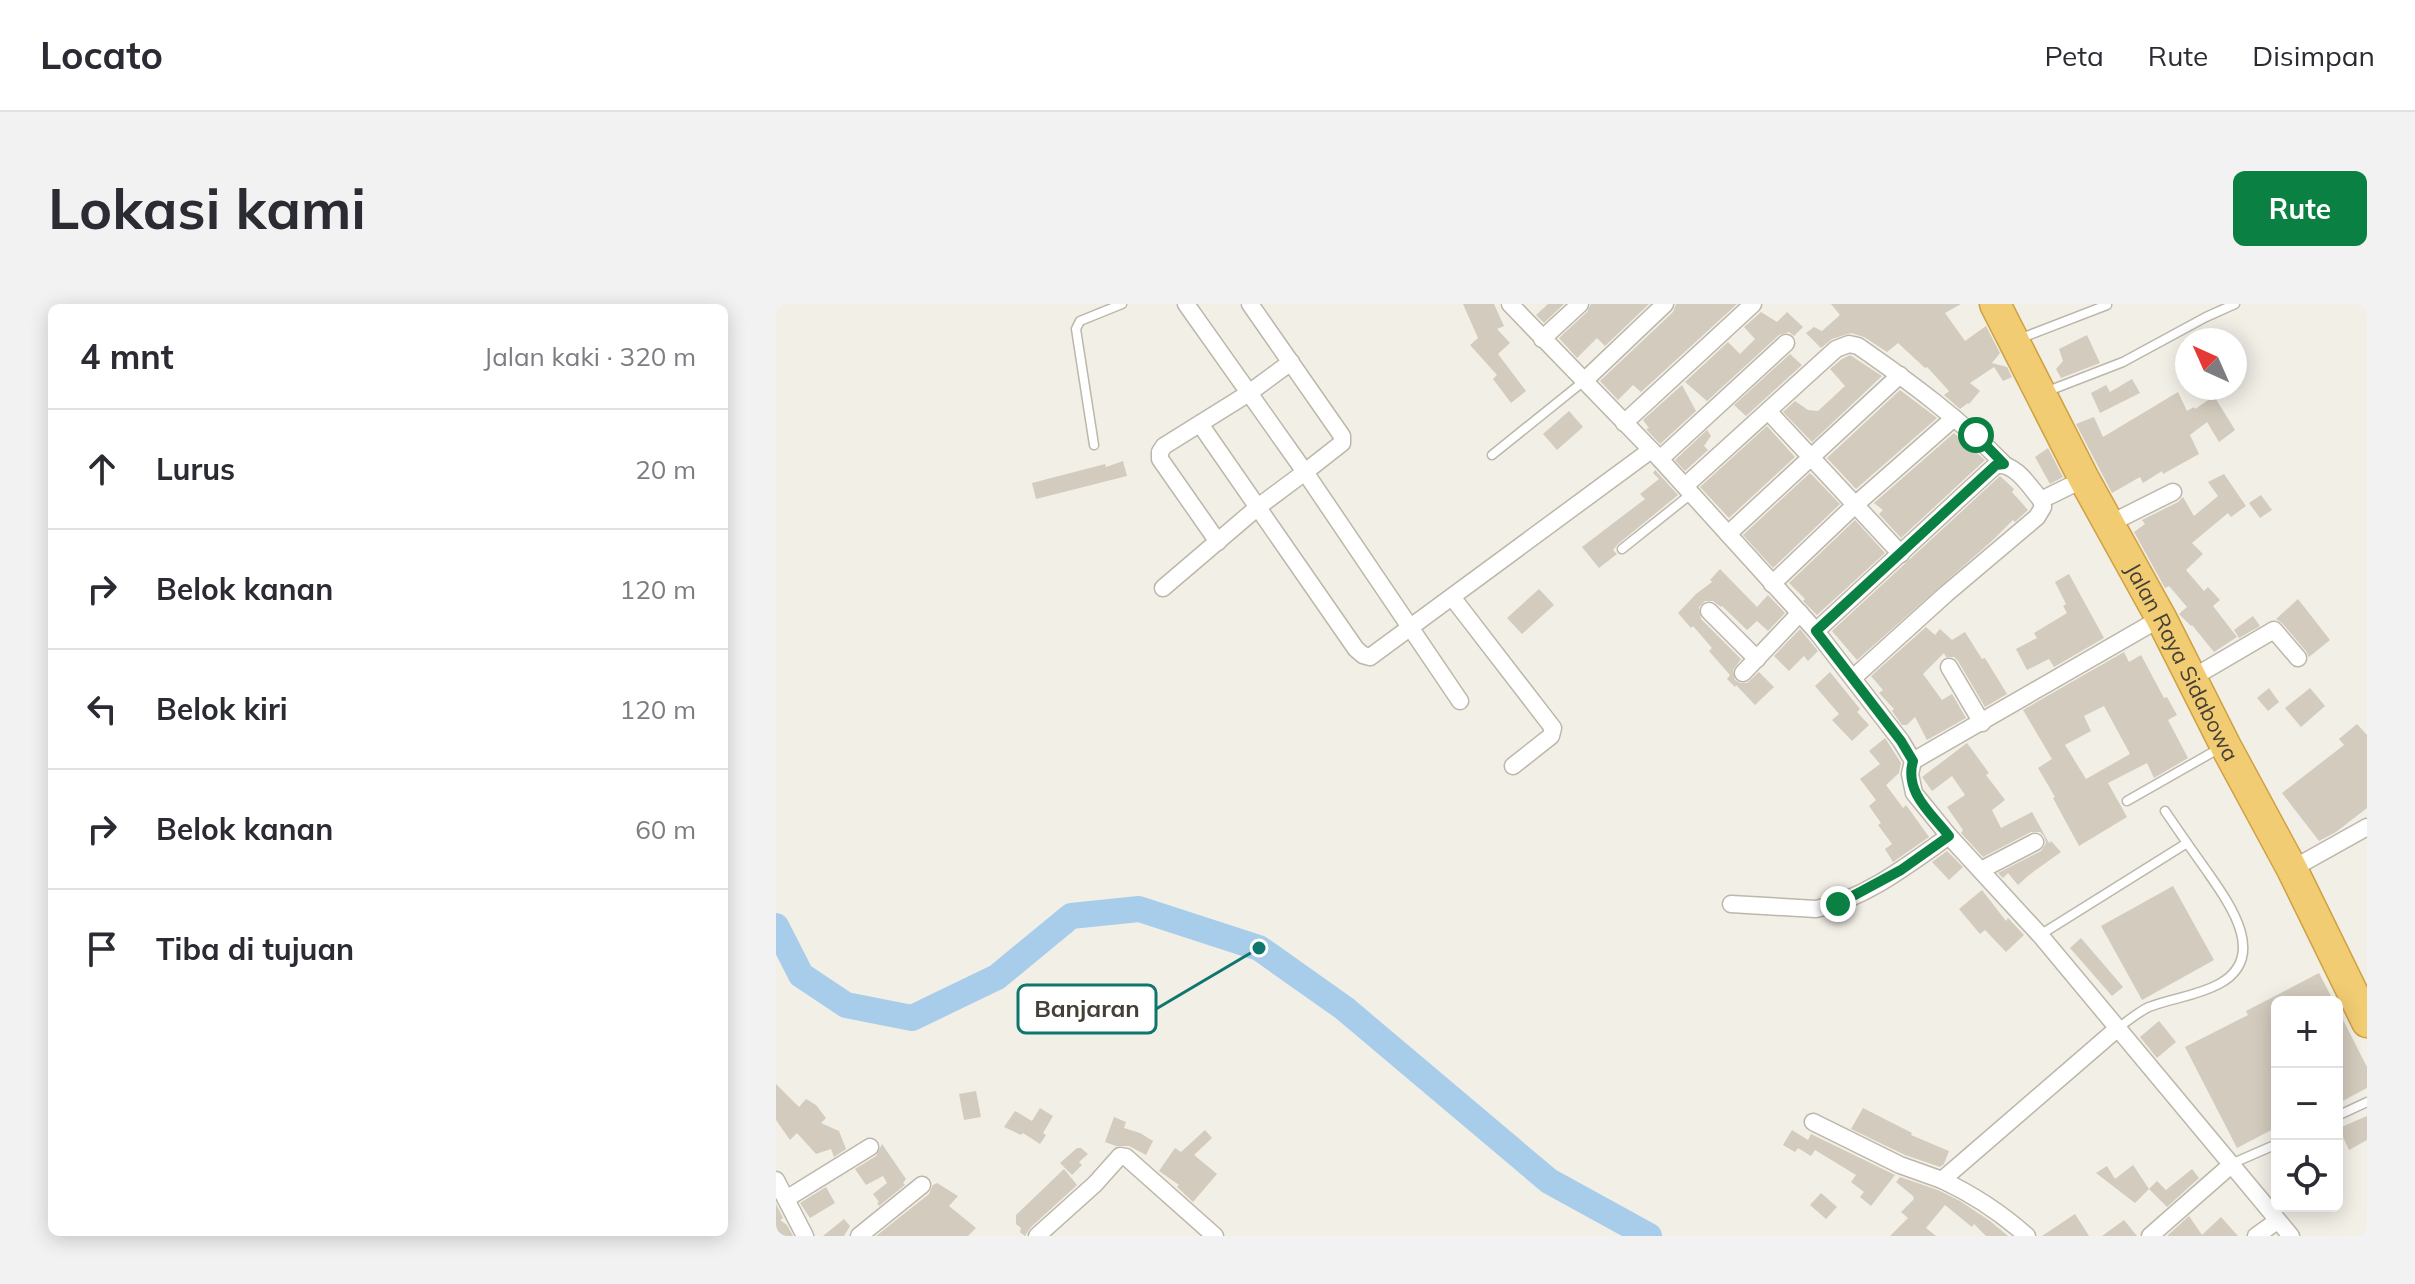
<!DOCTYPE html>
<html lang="id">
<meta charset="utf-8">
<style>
body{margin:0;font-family:Mulish,sans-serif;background:#f2f2f3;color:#2b2b33}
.controls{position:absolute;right:24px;bottom:24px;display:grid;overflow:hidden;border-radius:12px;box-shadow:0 4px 20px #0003}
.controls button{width:72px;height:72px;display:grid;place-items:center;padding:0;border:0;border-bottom:2px solid #e1e1e2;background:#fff;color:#2b2b33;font:40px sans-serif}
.compass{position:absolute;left:1399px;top:24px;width:72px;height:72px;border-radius:50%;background:#fff;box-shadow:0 4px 20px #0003;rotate:315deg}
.stop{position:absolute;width:24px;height:24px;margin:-18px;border:6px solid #0b8043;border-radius:50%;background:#fff}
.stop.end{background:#0b8043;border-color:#fff;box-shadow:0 2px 8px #0008}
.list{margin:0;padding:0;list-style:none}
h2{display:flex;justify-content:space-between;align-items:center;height:104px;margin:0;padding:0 32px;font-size:34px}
h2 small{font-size:26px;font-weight:400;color:#7c7c81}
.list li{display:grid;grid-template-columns:52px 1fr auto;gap:24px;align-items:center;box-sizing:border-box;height:120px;padding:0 32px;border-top:2px solid #e1e1e2}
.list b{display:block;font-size:30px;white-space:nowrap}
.list em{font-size:26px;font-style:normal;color:#7c7c81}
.icon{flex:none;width:44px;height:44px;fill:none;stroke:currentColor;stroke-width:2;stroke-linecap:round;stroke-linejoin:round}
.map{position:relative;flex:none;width:1591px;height:932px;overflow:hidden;border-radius:12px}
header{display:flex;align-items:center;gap:48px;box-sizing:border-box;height:112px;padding:0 40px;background:#fff;border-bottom:2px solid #e1e1e2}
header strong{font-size:38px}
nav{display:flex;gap:44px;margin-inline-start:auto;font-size:28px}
.intro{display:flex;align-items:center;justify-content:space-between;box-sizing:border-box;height:192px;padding:0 48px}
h1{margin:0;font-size:56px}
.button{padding:20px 36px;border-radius:12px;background:#0b8043;color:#fff;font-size:28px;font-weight:700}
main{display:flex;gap:48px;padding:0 48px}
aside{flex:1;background:#fff;border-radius:12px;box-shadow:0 4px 20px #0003}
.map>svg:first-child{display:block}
</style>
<header>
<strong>Locato</strong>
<nav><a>Peta</a><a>Rute</a><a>Disimpan</a></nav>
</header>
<div class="intro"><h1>Lokasi kami</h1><a class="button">Rute</a></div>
<main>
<aside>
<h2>4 mnt<small>Jalan kaki · 320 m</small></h2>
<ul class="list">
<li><svg class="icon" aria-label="ahead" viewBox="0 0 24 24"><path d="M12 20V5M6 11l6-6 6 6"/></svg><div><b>Lurus</b></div><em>20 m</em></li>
<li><svg class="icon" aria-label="right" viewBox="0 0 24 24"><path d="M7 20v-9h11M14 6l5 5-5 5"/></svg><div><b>Belok kanan</b></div><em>120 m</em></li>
<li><svg class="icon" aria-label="left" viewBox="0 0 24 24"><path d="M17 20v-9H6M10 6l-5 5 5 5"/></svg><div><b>Belok kiri</b></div><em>120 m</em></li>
<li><svg class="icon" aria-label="right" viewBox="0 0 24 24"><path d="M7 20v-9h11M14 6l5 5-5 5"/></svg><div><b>Belok kanan</b></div><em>60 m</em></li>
<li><svg class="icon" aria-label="arrive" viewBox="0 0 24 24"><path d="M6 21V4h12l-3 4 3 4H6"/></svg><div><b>Tiba di tujuan</b></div></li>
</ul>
</aside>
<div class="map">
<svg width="1591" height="932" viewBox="0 0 1591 932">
<rect width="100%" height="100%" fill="#f2efe7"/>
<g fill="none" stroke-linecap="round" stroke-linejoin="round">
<path stroke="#a8cdea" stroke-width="26" d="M0,622L25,671L70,701L136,714L221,673L295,612L363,605L483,644L568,704L773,877L873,932"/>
</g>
<g fill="#d3cbbd" fill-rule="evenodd">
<path d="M687,0H718L728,22L721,25L734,39L722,50L750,87L735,99L717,75L721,71L694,41L702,34Z"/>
<path d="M772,0H788L768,19L760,11Z"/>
<path d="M815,0H873L829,42L821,34L801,54L783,34L811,8Z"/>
<path d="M900,0H961L865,88L857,81L842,96L824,77L897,8Z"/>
<path d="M1055,0H1185L1169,9L1189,37L1210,22L1224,49L1216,59L1231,63L1236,73L1227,77L1218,63L1194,79L1204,87L1193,100L1192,99L1184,105L1168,91L1173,87L1151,63L1149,64L1122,39L1111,48L1088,33L1075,29L1056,35L1045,44L1030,29L1038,23L1046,27L1064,11Z"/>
<path d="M985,8L1001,18L1011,8L1027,23L1018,32L1013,28L1003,31L931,97L909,78L952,38L964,50L979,35L968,23Z"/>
<path d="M1311,31L1324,59L1285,74L1280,65L1287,57L1283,45Z"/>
<path d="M1014,50L1026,61L970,112L958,101Z"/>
<path d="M1074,51L1106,72L1036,138L1007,108L1019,97L1032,106L1042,107L1069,82L1054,65L1066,55Z"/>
<path d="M1356,75L1364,89L1324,109L1315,89L1330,81L1334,88Z"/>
<path d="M906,81L920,107L884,140L870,125L873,124L867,116Z"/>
<path d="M1124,86L1161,114L1080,185L1051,154Z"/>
<path d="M1402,88L1411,107L1418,103L1419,105L1438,92L1459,126L1443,138L1431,118L1414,131L1423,150L1387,170L1386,167L1367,179L1364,173L1336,189L1300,120L1318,113L1327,133Z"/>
<path d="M793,107L807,123L781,146L767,130Z"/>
<path d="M991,122L1019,153L953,214L924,183Z"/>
<path d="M931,126L935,132L928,142L932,146L909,167L899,156Z"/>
<path d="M1178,129L1209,156L1125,234L1103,210L1107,206L1098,199Z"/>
<path d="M1272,144L1287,173L1274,180L1259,153Z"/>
<path d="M347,157L351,172L260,195L256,179L329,160L330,163Z"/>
<path d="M879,166L902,191L842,240L837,246L841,250L823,264L806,243L869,195L864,190L883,175L877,169Z"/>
<path d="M1034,169L1064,200L997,264L967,231Z"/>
<path d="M1448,170L1470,202L1455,213L1452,209L1416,239L1427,250L1410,266L1428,287L1432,283L1444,296L1437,302L1461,333L1438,348L1416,321L1415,322L1403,310L1411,303L1393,282L1389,284L1358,228L1369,220L1366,216L1402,198L1407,193L1418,212L1442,192L1432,178Z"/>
<path d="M1224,172L1238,185L1236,188L1252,206L1239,218L1237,216L1218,235L1081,356L1056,327Z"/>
<path d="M1485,191L1496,206L1484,214L1473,199Z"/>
<path d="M1079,216L1109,249L1041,311L1027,297L1029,295L1013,279Z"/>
<path d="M944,265L981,303L992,291L1009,309L992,327L981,317L971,326L946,302L945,303L937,297H929L923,303L925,315L965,355L957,366L959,376L964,379H971L983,368L998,383L979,401L960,381L959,383L951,375L954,371L933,347L936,344L917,322L915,324L902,309L920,290L936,278L934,276Z"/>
<path d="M1293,270L1328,334L1278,363L1273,355L1251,366L1240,345L1261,334L1258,329L1291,309L1287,302L1290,300L1279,278Z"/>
<path d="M763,285L778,301L746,330L731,314Z"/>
<path d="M1522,295L1554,336L1533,353L1530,347L1506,319L1500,315Z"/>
<path d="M1477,312L1484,322L1463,334L1458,326Z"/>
<path d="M1150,323L1159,331L1164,325L1176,336L1189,328L1206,355L1209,354L1231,390L1209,403L1182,357L1178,353H1170L1168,349L1147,370L1166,396L1176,390L1190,414L1151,436L1139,413L1131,421H1126L1116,407L1118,405L1103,389L1107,386L1095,372Z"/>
<path d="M1024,325L1042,347L1032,357L1028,352L1013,367L998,352Z"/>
<path d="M1348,348L1353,358L1365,351L1388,394L1391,393L1401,411L1392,416L1412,454L1378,474L1371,459L1332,479L1351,513L1303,542L1277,494L1279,493L1262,464L1276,455L1247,406ZM1328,402L1354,450L1310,475L1289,441L1315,427L1308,412Z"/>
<path d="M1054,368L1084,405L1081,408L1093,421L1076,437L1056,416L1063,410L1039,382Z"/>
<path d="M1493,384L1503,398L1492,407L1481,394Z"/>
<path d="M1534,384L1549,402L1525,423L1509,404Z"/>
<path d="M1581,420L1591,431V504L1560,528L1543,537L1506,489L1568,441L1563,435Z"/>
<path d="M1109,434L1125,459L1123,469L1110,481L1127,504L1130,501L1153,533L1117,558L1109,545L1116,540L1102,521L1105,519L1093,502L1100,496L1084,475L1104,460L1093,447Z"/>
<path d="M1191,439L1213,469L1210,471L1229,496L1216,506L1225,524L1256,508L1273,539L1275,537L1285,548L1253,571L1242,581L1232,569L1227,574L1222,569L1265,547L1270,539L1268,532L1264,528H1255L1207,553L1185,529L1187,526L1171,503L1189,491L1176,472L1156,487L1146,473Z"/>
<path d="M1171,547L1187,563L1173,576L1156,558Z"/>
<path d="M1397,582L1438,656L1366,696L1325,622Z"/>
<path d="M1206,586L1230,617L1232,614L1248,631L1230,648L1209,626L1204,630L1183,605Z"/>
<path d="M1305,634L1347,683L1336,692L1294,644Z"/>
<path d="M1543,669L1558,698H1501V823L1461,844L1409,743L1472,711L1470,707Z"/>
<path d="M1561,704L1591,763V784L1561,800Z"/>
<path d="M1383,717L1400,738L1381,754L1364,733Z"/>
<path d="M0,780L23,803L30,795L40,801L50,814L45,819L63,827L70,845L58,853L55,845L40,850L21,829L14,836L0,816Z"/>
<path d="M200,787L205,813L188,816L183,790Z"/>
<path d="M264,804L277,812L267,829L270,831L264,840L247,829L245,831L228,823L239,807L256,817Z"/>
<path d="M1087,804L1136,829L1135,831L1173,847L1168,860L1164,863L1129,851L1075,825Z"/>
<path d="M1591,812V836L1573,846L1563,824Z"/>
<path d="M338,813L350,818L348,824L364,829L377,837L370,851L353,842H340L329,838Z"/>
<path d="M429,826L436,834L418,851L441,870L417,898L401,883L403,881L383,867L399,844L405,848Z"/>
<path d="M1016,826L1032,836L1035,830L1119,871L1095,902L1084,893L1088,888L1075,878L1080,871L1039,846L1035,852L1022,844L1019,848L1007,841Z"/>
<path d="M106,840L130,875L127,879L129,881L103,902L101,899L103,898L97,890L111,879L107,872L90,881L79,865L100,852Z"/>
<path d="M301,844H305L312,850L303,858L306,861L296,871L284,859Z"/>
<path d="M1357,861L1373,885L1359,899L1320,869L1331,862L1339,875Z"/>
<path d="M288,865L301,881L254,924L249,932L244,928L245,924L240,920V911Z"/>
<path d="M1416,865L1423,874L1391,903L1373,885L1381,877L1390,886Z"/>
<path d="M1124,873L1162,886L1184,897L1214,917L1232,932H1210L1198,920L1196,923L1169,901L1150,924L1160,932H1114L1132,914L1125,908L1138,895L1137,892L1120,878Z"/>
<path d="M161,879L182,892L173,902L200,924L192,932H100L153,890L157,881Z"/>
<path d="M50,883L59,899L34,914L24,899Z"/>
<path d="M1045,889L1061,903L1050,915L1034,901Z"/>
<path d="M0,900L7,914L4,916L11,921L17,932H0Z"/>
<path d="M1299,910L1313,932H1266Z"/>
<path d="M1413,912L1426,931L1445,913L1462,932H1391Z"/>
<path d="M68,915L74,922L68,932H47Z"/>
<path d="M1348,916L1361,932H1326Z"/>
</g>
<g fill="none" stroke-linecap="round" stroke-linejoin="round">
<g stroke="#bdb7aa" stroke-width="11">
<g id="lane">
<path d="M1243,35L1331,1"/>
<path d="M1272,87L1347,58L1430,13L1459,0"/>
<path d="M318,141L300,25L304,17L346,0"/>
<path d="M716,151L808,77"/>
<path d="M846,245L915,190"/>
<path d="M1351,497L1444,444"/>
<path d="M1264,631L1411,539"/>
<path d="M1342,724C1352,717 1362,708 1373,703C1396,694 1421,692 1443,680C1495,652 1450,595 1428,563C1415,545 1402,526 1389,507"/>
<path d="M1561,812L1591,798"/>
<path d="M1455,860L1501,840"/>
</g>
</g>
<g stroke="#bdb7aa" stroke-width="19">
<g id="street">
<path d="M410,0L529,168L566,139V132L474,0"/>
<path d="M734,0L884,155L1040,327L1125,437L1137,457L1385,314"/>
<path d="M766,35L804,0"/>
<path d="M808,77L889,0"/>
<path d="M992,107L1125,250"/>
<path d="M848,119L977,0"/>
<path d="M424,120L580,345L587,351L594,353L875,146"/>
<path d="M884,155L1010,39"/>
<path d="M909,182L1060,45L1073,40L1082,42C1134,78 1184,115 1228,160"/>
<path d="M1333,220L1397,188"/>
<path d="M952,230L1124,71"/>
<path d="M442,238L384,155V148L388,142L473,89L515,58"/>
<path d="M996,280L1079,201L1178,114"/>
<path d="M387,284L482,203L529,168L684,397"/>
<path d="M676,293L777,424L775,432L737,462"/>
<path d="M933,307L981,355"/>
<path d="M1040,327L1220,161C1239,158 1254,183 1265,196L1308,175"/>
<path d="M1173,363L1206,419"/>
<path d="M967,369L1024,309"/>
<path d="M1077,374L1170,290L1261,213L1267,203L1265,196"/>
<path d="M1416,374L1498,326L1522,354"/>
<path d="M1137,457L1134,470L1138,489L1173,532L1264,631L1515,932"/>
<path d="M1516,565L1591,523"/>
<path d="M1205,566L1259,538"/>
<path d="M955,600L1040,605C1089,595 1133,560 1173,532"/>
<path d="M1037,818L1124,861L1166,876L1342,724"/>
<path d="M0,876L29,932"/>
<path d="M1166,876C1198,891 1224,908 1251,932"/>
<path d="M10,895L94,843"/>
<path d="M83,932L146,881"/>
<path d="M261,932L319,880L344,852L350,853L439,932"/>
<path d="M1374,932L1455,861"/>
<path d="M1480,932L1501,917"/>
</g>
</g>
<g stroke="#d0a143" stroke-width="33">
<g id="highway">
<path id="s1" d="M1219,0L1308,175L1385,314L1449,441L1516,565L1591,718"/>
</g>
</g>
<use href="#lane" stroke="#fff" stroke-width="8"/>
<use href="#street" stroke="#fff" stroke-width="16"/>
<use href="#highway" stroke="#f2cc72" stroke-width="30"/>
</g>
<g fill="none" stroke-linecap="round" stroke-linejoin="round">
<path stroke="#0b8043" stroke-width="10" d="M1062,600L1125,566L1173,532C1155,509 1128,488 1137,457L1125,437L1040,327L1208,172L1220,161L1228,160L1200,131"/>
</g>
<g text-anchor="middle" stroke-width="6" stroke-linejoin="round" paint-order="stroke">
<g font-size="22" fill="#443f37" stroke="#fff">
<text dy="8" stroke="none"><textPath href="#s1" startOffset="404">Jalan Raya Sidabowa</textPath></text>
</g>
</g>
<path fill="none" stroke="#0f766e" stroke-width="3" d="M483 644L380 705"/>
<circle fill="#0f766e" stroke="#fff" stroke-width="3" cx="483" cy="644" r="8"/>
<rect fill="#fff" stroke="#0f766e" stroke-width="3" x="242" y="681" width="138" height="48" rx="8"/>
<g font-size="24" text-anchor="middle" font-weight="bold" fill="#443f37">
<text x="311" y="713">Banjaran</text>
</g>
</svg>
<div class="controls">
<button>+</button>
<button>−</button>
<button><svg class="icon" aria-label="locate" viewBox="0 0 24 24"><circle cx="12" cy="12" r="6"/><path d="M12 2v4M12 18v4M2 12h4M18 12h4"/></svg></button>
</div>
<svg class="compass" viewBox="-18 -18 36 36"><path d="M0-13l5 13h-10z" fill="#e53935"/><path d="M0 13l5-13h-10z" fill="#7c7c81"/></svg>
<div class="stop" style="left:1200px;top:131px"></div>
<div class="stop end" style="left:1062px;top:600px"></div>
</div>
</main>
